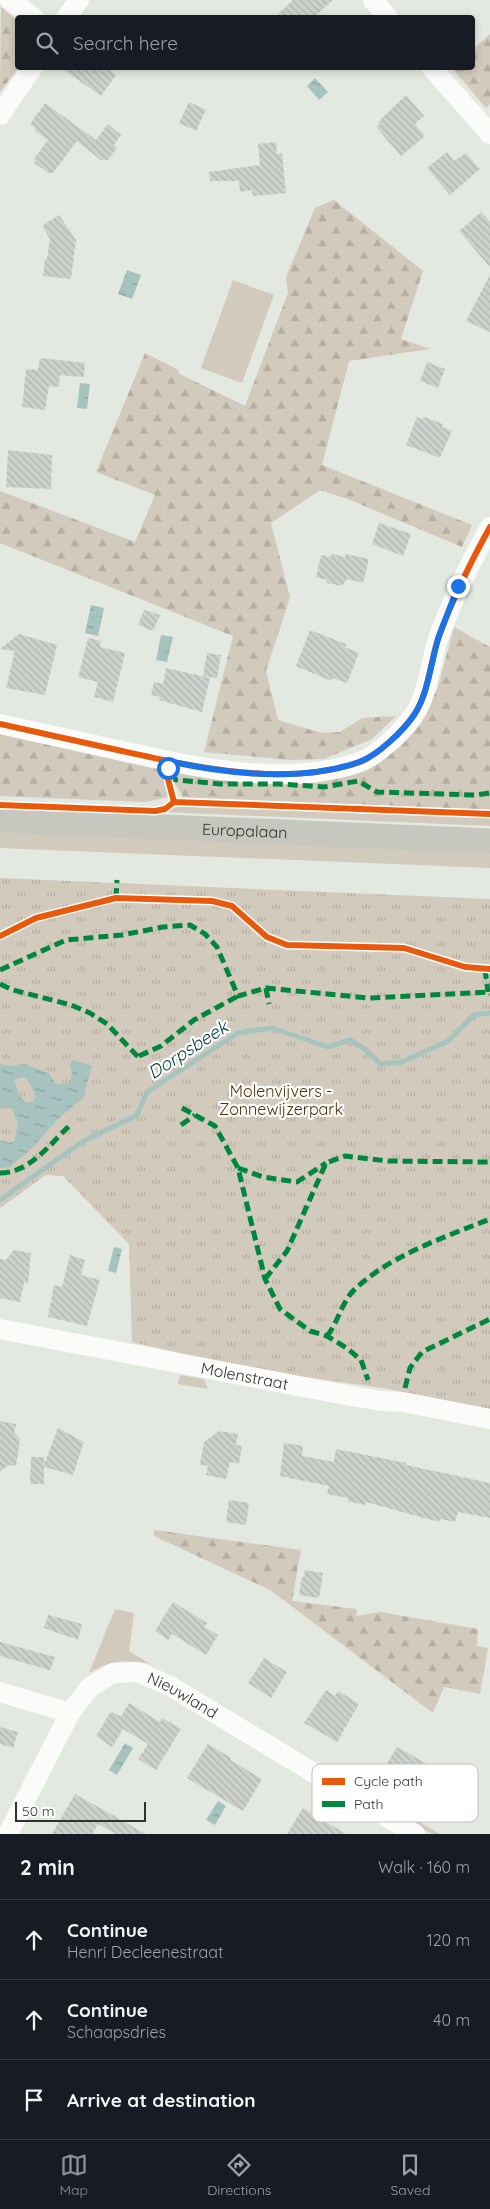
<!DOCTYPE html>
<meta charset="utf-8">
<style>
body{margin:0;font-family:Quicksand,sans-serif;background:#242831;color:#f1f3f6}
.scale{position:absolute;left:15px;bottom:12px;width:131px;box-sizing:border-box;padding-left:5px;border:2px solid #30332d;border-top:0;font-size:14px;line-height:18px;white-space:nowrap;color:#30332d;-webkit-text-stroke:4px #fff;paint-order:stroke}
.stop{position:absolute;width:15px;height:15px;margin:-11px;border:4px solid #1a73e8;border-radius:50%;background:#fff}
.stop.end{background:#1a73e8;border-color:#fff;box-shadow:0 1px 5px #0008}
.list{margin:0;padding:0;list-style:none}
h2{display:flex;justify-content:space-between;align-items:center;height:65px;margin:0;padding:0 20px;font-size:21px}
h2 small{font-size:16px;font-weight:400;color:#9ea1a6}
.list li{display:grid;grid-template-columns:32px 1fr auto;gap:15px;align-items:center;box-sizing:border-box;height:80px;padding:0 20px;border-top:1px solid #363941}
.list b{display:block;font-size:19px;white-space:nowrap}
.list p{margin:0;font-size:16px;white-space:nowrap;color:#9ea1a6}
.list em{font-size:16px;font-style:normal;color:#9ea1a6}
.icon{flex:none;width:28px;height:28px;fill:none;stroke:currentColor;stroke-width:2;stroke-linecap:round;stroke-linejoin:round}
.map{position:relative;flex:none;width:490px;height:1834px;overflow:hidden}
.search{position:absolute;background:#171b24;box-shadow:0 2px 8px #0003;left:15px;right:15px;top:15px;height:55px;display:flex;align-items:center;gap:12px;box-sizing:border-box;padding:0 18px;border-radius:5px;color:#9ea1a6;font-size:19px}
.sheet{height:305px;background:#171b24}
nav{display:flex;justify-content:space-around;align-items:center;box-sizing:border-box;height:70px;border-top:1px solid #363941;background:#171b24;font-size:14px;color:#9ea1a6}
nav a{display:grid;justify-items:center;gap:2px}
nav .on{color:#8c9099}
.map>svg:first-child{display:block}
</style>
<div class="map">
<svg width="490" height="1834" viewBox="0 0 490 1834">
<defs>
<pattern id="forest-firs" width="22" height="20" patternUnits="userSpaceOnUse" patternTransform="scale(1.25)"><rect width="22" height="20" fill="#d2cabc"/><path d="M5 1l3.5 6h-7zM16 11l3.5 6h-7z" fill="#b5aea2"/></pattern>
<pattern id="park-tufts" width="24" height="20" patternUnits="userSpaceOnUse" patternTransform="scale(1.25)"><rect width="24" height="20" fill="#d2cabc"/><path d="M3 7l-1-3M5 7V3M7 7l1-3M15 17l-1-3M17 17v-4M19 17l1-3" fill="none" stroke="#b5aea2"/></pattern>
<pattern id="water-ripples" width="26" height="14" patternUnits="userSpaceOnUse" patternTransform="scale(1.25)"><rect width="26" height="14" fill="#a7c3bf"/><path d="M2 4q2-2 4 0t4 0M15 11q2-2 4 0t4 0" fill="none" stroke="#889f9c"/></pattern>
<pattern id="building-back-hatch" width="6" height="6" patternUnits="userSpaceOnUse" patternTransform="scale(1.25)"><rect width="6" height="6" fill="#ccd1cb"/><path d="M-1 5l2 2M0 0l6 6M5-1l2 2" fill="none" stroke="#b0b4af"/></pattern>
</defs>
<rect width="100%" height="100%" fill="#e3e8e0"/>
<g fill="#d2cabc">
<path d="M233,280L274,295L242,383L201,368Z"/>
<path d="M191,805L490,818V826L164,812L180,806Z"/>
<path d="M0,832L490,852V868L0,848Z"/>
<path d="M180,1375L204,1379L208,1389L178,1384Z"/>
<path d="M115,1609L134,1613L129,1651L150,1664C125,1659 111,1660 89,1673Z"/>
<path d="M379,1798L440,1834H432L377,1801Z"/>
</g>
<g fill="url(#forest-firs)">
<path d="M1,7L17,20L18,68L0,92Z"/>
<path d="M490,34V104L486,108L452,68H472L473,49Z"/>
<path d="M334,200L423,271L401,339L430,349L349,361L322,465L472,525L462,547L350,500L320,490L271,523L290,597L266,671L278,720L322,733L340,732L362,718L396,716L372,739L324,759L290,760L204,752L233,636L0,543V491L135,542L155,495L96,472L145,353L177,369L180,374L245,406L288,293L286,277L315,208Z"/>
<path d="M454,627L490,647V810L183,797L175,784V772L279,784L321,782L357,772L401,746L421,723L438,687Z"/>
<path d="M0,734L164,767L168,797L145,802L0,796Z"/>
<path d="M154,1530L301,1550L292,1601L357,1609L356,1616L381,1612L478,1629L477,1646L488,1648L480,1694L444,1687L433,1713L270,1590L154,1536Z"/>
</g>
<path fill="url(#park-tufts)" d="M0,878L490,899V1410L453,1404L389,1389L248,1369L132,1342L129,1244L63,1176L46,1175L0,1208Z"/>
<g fill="url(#water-ripples)" fill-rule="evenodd">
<path d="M315,78L328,92L319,100L307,86Z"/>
<path d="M127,270L141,275L132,299L118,294Z"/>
<path d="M80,383L90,384L87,409L77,408Z"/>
<path d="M91,605L104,608L98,636L85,633Z"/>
<path d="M161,635L173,637L167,662L156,660Z"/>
<path d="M73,1060L92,1066L83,1098L59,1118L33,1147L10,1167L0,1168V1140L10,1143L14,1141L18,1124L12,1108L4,1106L0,1110V1064L9,1066L24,1064L49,1073L55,1084L70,1083L72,1072L69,1065ZM22,1077L27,1079L36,1096L33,1102H26L20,1097L14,1080Z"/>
<path d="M114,1247L122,1249L116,1273L108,1271Z"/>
<path d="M125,1743L133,1748L117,1775L109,1770Z"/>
<path d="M218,1801L226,1806L215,1825L206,1820Z"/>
</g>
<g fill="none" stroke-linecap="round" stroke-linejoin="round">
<path stroke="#a7c3bf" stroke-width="5" d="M0,1200L82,1142L137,1115L147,1092L238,1033L272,1028L328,1047L350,1040L365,1049L380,1064L402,1062L448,1041L474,1015L490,1013"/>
</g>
<g fill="url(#building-back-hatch)">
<path d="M293,0H333L313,18H274Z"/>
<path d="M61,68H107L116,75L101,96Z"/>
<path d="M406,95L424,116L415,124L425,136L401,156L376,127L380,124L378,122Z"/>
<path d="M189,102L206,110L196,131L179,123Z"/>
<path d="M45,103L96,140L108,124L121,135L114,145L117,148L107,161L104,159L102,161L77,141L53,173L51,172L50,174L34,163L36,161L34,159L48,140L34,130L36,128L30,124Z"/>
<path d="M276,142L277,154L282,153L286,193L253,196L252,190L240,192L239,181H210L209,172L260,165L258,144Z"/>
<path d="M447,152L454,161L466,153L480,169L450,195L427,168Z"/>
<path d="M481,212L490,222V267L459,231Z"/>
<path d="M59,215L76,240L71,279L43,276L45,259H47L50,239L42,226Z"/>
<path d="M490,275V332L466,321Z"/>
<path d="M40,358L85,363L84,377L60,375L59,387L49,386L45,410L22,407L26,369L38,370Z"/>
<path d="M427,362L445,369L438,388L420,381Z"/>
<path d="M417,417L422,419L424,417L443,424L442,427L452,431L440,458L406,445Z"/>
<path d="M8,450L52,455L51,489L6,487Z"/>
<path d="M379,523L411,534L403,556L372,544Z"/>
<path d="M332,554L345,557L346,554L369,559L363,583L347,579L342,586L327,583V580L316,577L321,555L331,557Z"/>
<path d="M144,610L160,615L153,631L138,625Z"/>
<path d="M310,630L346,644L345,647L359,653L347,683L333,678L331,681L296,666Z"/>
<path d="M19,634L57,645L45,695L6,688L15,651L0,649Z"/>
<path d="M88,638L101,641L100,647L125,653L113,702L94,697L98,682L78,677Z"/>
<path d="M207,653L221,655L217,678L203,676Z"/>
<path d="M166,668L210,678L202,712L159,700L160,697L151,695L154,682L163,684Z"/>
<path d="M14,1250L31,1253L28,1284L24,1283L20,1302L0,1298V1259L6,1260Z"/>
<path d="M70,1255L85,1260L81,1275L100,1280L87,1326L48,1317L54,1285L62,1287Z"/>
<path d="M0,1421L16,1424L14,1432L20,1439L16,1466L9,1465L0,1471Z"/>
<path d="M58,1428L84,1442L73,1475L44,1467V1484H30L31,1457H44V1465Z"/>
<path d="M219,1431L238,1434L236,1445L242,1446L239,1464L230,1462L226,1479L206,1475L208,1466L200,1465L204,1442Z"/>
<path d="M284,1443L303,1446L302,1456L334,1462L336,1449L406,1463V1465L490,1483V1518L458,1512L455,1522L440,1519L439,1522L366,1502V1505L347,1501L348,1498L327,1494L329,1486L280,1476Z"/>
<path d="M229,1500L249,1503L246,1525L226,1522Z"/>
<path d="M305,1570L323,1573L319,1598L299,1595L302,1577H304Z"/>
<path d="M173,1602L207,1623L204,1627L218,1635L206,1655L172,1634L168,1640L155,1631Z"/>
<path d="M48,1615L82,1624L78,1640L44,1628Z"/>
<path d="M0,1642L55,1657L50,1670L0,1656Z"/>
<path d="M264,1658L287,1672L271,1698L248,1683Z"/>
<path d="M326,1690L335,1696L338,1691L359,1704L337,1742L304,1723Z"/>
<path d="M129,1703L160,1722L162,1718L181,1729L156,1770L138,1759L148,1744L123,1729L112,1747L96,1736L111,1711L121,1717Z"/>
<path d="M0,1727L18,1732L13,1748L0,1744Z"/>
<path d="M208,1744L231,1758L230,1760L262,1779L243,1811L187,1778Z"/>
<path d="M397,1747L431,1766L424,1778L430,1782L423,1794L383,1770Z"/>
<path d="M75,1794L146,1834H116L98,1824L92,1834H52Z"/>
<path d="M303,1808L346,1834H287Z"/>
</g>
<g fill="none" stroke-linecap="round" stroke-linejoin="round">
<g stroke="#fbfcfa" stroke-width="20">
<path d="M10,0L34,18"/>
<path d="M373,0L388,18"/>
<path d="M66,18L79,0"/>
<path d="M432,68L490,134"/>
<path d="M0,115L32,68"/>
<path d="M0,724C41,733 81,742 122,751C194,767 287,788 360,762C378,755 403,731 414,715C429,693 430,661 439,636C453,598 470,563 490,527"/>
<path id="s1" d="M0,1329L335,1393L381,1401L403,1402L490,1419"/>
<path d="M0,1692L70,1713"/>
<path id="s2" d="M8,1834L70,1713L90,1687L113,1673L138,1672L170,1686L415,1834"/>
</g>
<path stroke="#c7c6bf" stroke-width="25" id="s3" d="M0,820L490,841"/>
<g stroke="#00873e" stroke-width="5" stroke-dasharray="10 5" stroke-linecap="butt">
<path d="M168,779L220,784H279L324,787L358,781L377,792L476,795L490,793"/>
<path d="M116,898L117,880"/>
<path d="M485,969L488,992"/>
<path d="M0,970L66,940L122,935L163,927L190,925L205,934L217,947L238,996L266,988L368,998L488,992L490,994"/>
<path d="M0,984L13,990L71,1005L90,1013L107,1024L141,1060"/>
<path d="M266,988L269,1004"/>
<path d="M139,1056L161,1046L194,1020L238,996"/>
<path d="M182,1108L215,1126L238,1168L265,1279L280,1309L310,1331L327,1336L348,1349L361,1360L368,1380"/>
<path d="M181,1125L195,1115"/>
<path d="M238,1168L263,1177L297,1182L326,1163"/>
<path d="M0,1173C30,1173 51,1143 72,1123"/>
<path d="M265,1279L287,1251L326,1163L345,1156L388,1161L490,1162"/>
<path d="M327,1336C339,1321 342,1300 357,1287C394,1254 445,1237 490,1219"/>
<path d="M405,1388L410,1368L422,1352L490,1319"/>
</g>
<g stroke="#fff" stroke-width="9">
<g id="cycleway">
<path d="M0,724C41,733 81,742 122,751C194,767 287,788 360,762C378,755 403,731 414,715C429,693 430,661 439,636C453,598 470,563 490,527"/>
<path d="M168,761V779L174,802L490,814"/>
<path d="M0,805L155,811L165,809L174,802"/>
<path d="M0,936L36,918L116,898L212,901L232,906L267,937L287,945L404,948L465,967L490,969"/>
</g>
</g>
<use href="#cycleway" stroke="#e8590c" stroke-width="6"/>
</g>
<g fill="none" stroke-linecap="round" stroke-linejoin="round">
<path stroke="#1a73e8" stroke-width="6" d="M168,768V761C228,774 300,783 359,762C378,755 403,731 414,715C428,694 431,663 438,639C444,621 452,604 458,586"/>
</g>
<g text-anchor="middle" stroke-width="4.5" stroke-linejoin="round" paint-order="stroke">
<g font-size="16" fill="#30332d" stroke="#fff">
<text dy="6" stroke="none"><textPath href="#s3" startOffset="245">Europalaan</textPath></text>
<text dy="6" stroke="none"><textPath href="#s1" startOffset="249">Molenstraat</textPath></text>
<text dy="6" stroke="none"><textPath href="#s2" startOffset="271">Nieuwland</textPath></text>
</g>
<g font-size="16" fill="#523007" stroke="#fff">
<text x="281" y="1097">Molenvijvers -<tspan x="281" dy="18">Zonnewijzerpark</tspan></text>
</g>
<g font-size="18" font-style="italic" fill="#054240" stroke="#fff">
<text transform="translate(188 1050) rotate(-33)" y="6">Dorpsbeek</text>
</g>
</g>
<rect x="312" y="1764" width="166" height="58" rx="8" fill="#fff" stroke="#c1c2c0" stroke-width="1"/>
<rect x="322" y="1778" width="23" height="7" fill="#e8590c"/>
<rect x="322" y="1801" width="23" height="6" fill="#00873e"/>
<g font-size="14" fill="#30332d">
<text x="354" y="1786">Cycle path</text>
<text x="354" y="1809">Path</text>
</g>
</svg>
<div class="scale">50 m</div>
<div class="stop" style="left:168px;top:768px"></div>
<div class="stop end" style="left:458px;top:586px"></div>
<div class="search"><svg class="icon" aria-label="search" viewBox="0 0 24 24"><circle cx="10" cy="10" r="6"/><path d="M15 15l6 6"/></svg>Search here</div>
</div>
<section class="sheet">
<h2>2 min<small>Walk · 160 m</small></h2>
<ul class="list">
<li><svg class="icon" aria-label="ahead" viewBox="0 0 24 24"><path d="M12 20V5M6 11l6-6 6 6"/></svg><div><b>Continue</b><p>Henri Decleenestraat</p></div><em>120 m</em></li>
<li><svg class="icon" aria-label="ahead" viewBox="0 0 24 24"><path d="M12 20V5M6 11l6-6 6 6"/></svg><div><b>Continue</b><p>Schaapsdries</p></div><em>40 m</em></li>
<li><svg class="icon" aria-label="arrive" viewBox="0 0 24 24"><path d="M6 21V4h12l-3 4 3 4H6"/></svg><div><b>Arrive at destination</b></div></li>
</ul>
</section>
<nav>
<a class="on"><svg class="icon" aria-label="map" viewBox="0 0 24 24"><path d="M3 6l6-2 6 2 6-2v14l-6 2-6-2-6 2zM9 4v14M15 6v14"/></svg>Map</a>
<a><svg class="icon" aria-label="directions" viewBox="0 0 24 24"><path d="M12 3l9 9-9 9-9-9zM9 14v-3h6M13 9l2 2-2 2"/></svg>Directions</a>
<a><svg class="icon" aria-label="saved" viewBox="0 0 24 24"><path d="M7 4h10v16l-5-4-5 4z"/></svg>Saved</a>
</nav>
